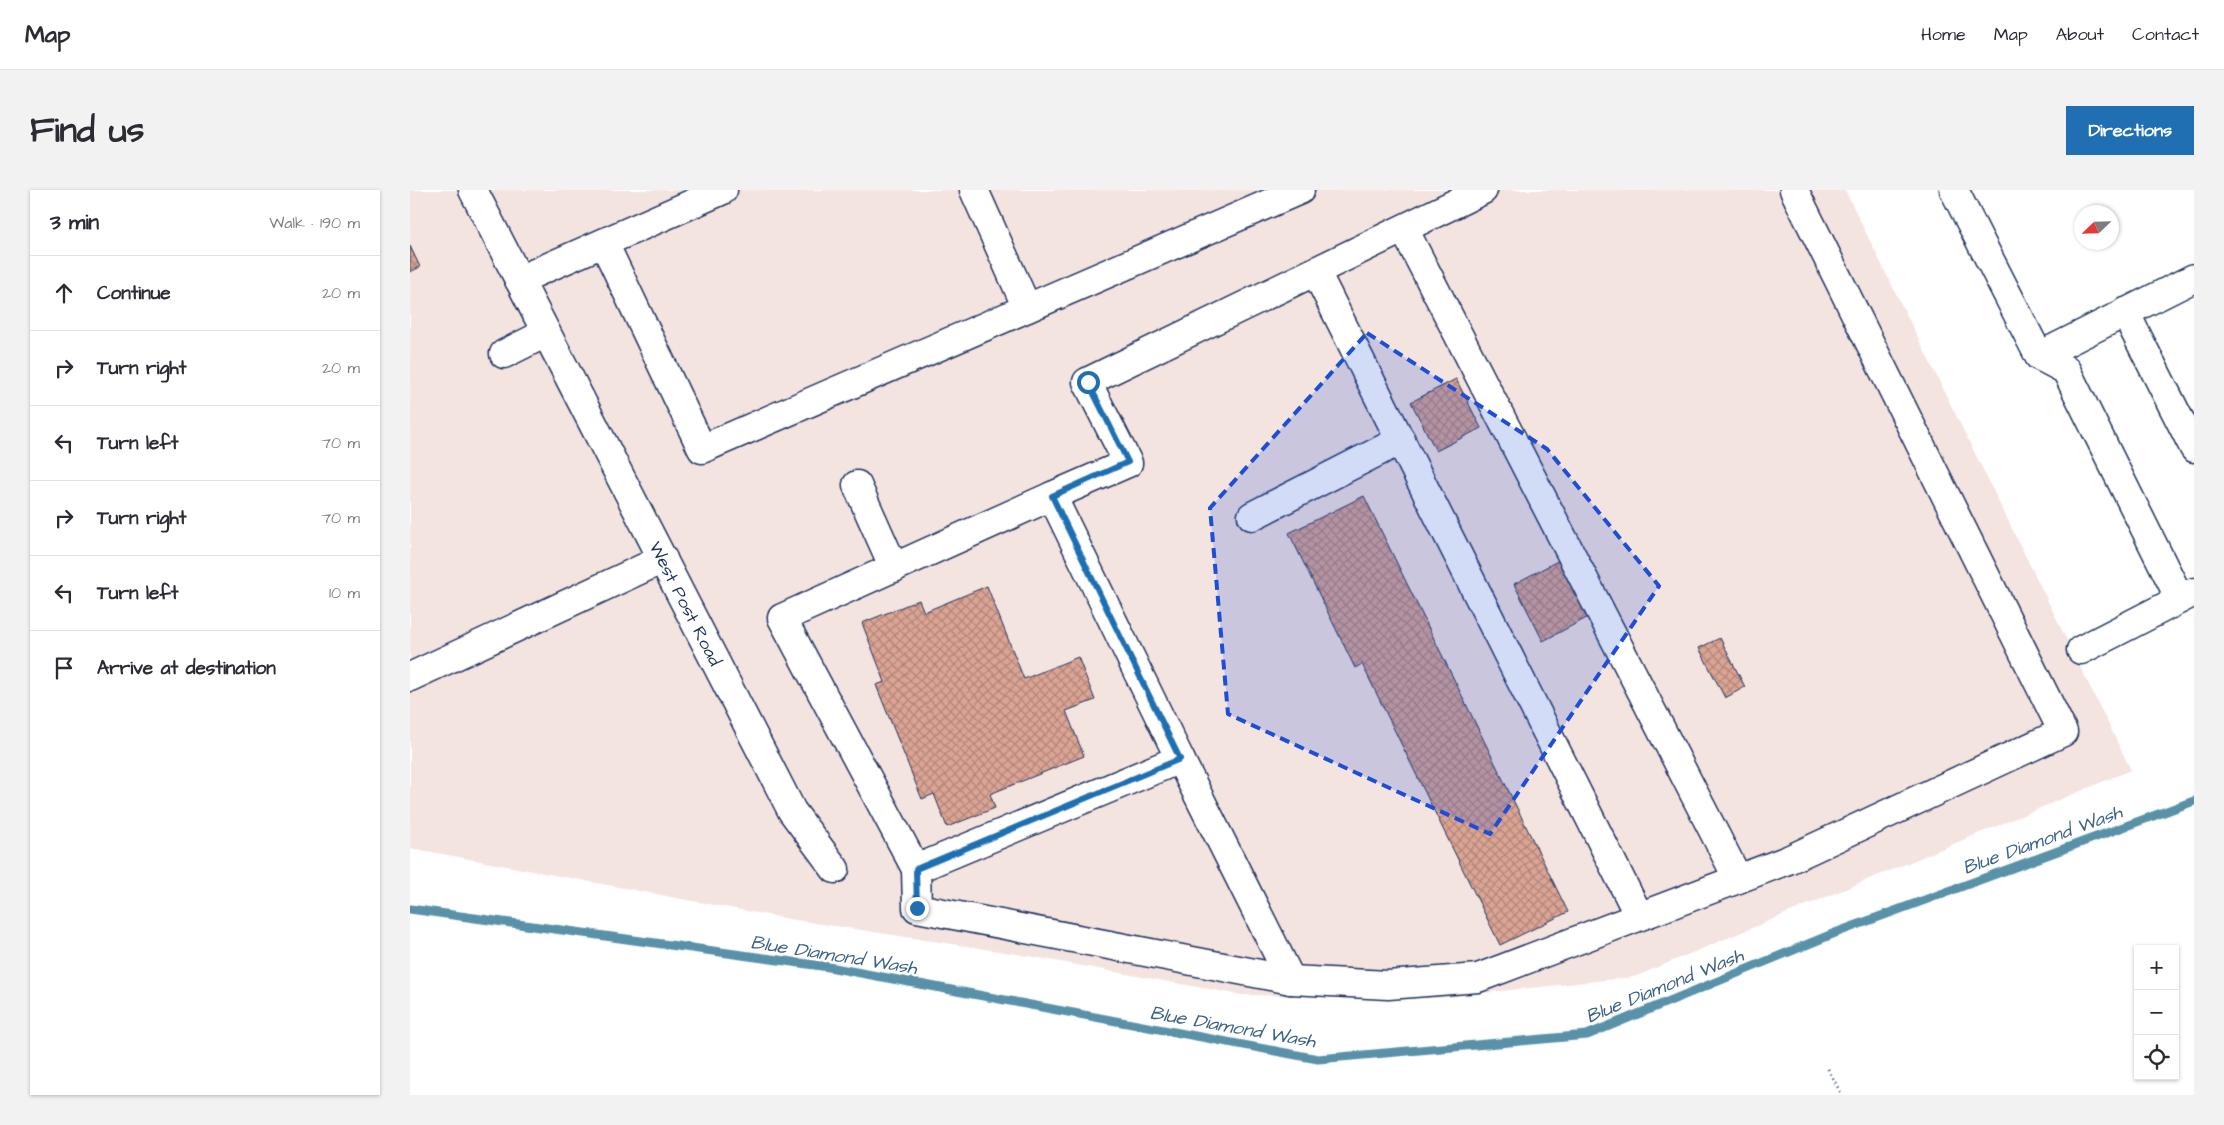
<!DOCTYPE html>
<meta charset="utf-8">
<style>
body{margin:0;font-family:"Architects Daughter",sans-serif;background:#f2f2f3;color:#2b2b33}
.controls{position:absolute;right:15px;bottom:15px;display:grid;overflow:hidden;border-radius:0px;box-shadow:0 1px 4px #0004}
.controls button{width:45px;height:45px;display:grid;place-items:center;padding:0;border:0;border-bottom:1px solid #e1e1e2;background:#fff;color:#2b2b33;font:25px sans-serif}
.compass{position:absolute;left:1664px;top:15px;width:45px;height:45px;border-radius:50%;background:#fff;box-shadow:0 1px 4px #0004;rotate:247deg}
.stop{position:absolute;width:15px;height:15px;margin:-11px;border:4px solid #1f6fb2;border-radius:50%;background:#fff}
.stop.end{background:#1f6fb2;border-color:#fff;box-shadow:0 1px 5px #0008}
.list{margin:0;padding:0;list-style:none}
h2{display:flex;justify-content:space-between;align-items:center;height:65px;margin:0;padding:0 20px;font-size:21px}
h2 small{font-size:16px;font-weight:400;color:#7c7c81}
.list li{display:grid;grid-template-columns:32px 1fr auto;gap:15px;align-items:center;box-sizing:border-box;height:75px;padding:0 20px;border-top:1px solid #e1e1e2}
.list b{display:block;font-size:19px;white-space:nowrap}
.list em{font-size:16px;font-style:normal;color:#7c7c81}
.icon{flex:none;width:28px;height:28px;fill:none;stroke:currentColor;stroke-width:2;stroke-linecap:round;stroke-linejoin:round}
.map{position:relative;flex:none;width:1784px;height:905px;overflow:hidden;border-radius:0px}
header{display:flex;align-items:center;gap:30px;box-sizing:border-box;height:70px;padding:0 25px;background:#fff;border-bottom:1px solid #e1e1e2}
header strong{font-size:24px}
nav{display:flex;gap:28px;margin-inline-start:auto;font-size:18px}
.intro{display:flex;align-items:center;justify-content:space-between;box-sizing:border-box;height:120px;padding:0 30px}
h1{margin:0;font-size:35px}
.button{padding:12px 22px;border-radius:0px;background:#1f6fb2;color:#fff;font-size:18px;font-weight:700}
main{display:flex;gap:30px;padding:0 30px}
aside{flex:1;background:#fff;border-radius:0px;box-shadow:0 1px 4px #0004}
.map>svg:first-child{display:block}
</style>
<header>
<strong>Map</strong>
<nav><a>Home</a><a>Map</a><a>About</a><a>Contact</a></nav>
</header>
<div class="intro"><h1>Find us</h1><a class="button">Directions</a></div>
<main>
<aside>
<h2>3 min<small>Walk · 190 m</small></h2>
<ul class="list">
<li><svg class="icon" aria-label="ahead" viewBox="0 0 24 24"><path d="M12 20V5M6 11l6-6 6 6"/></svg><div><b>Continue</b></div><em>20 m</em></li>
<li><svg class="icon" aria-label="right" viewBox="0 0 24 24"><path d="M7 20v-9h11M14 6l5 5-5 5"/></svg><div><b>Turn right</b></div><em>20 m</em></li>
<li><svg class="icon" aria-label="left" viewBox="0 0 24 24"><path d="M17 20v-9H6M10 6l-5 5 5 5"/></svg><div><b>Turn left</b></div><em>70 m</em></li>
<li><svg class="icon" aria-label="right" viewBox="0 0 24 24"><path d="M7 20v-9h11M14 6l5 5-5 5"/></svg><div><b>Turn right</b></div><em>70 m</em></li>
<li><svg class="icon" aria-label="left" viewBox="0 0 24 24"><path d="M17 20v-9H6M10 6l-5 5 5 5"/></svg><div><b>Turn left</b></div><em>10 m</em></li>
<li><svg class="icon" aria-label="arrive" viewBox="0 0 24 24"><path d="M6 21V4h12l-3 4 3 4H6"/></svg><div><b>Arrive at destination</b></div></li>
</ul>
</aside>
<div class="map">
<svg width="1784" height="905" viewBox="0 0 1784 905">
<defs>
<pattern id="building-cross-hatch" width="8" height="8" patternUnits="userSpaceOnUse" patternTransform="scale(1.25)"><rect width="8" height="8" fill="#dba493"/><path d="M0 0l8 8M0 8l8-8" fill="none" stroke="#b1867b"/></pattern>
</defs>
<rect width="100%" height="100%" fill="#fff"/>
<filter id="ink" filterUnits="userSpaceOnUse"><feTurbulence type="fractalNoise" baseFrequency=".02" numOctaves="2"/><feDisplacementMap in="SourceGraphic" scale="10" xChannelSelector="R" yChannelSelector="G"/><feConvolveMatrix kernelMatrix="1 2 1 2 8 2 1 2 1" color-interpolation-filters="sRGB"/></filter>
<g filter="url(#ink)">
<path fill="#f4e4df" d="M0,0H1435L1721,580L1224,787L1026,808L831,805L607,764L379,729L0,658Z"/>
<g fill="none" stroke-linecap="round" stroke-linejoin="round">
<path stroke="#5991a8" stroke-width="9" d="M0,719L419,777L908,869L1177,845L1425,743L1784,611"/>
</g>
<g fill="url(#building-cross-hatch)" stroke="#1b2f5e">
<path d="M0,56L10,77L0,82Z"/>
<path d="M1046,189L1071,238L1026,261L1001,212Z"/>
<path d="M954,306L1158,722L1090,755L952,474L945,478L879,343Z"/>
<path d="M1157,366L1186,423L1133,451L1104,394Z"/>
<path d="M577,396L614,489L668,467L685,510L656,521L674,566L580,604L585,618L537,637L524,604L512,609L466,495L475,492L452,433L509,410L514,422Z"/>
<path d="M1310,448L1335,497L1315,508L1289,458Z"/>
</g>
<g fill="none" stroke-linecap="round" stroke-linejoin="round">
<g stroke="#1b2f5e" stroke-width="31">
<g id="minor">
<path id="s1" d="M63,0L382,621L425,679"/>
<path d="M564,0L617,118"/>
<path d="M1544,0L1629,166L1656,180L1770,409"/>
<path d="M994,39L1328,689"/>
<path d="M194,53L292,259L890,0"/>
<path d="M906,82L1229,726"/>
<path d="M109,90L313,0"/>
<path d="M1715,122L1784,258"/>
<path d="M94,164L136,143"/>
<path d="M1629,166L1784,88"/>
<path d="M447,295L484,378"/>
<path d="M642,306L770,569L506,679L372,428Z"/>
<path d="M642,306L718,273L677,192L1073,0"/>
<path d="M842,326L991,250"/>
<path d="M1671,460L1784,402"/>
<path d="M0,487L253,369"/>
<path d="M506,679L507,718L881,790L770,569"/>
<path d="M881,790L978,795L1068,788L1378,670L1653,542L1384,0"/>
</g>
</g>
<path stroke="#1b2f5e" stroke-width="3" stroke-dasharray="1 4" stroke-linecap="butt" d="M1418,879L1432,905"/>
<use href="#minor" stroke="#fff" stroke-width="28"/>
</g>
</g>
<g fill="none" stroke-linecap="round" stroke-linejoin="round" filter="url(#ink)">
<path stroke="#1f6fb2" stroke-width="6" d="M507,718L506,679L770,569L642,306L718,272L678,192"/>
</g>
<path fill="#1d4ed8" fill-opacity="0.2" stroke="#1d4ed8" stroke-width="4" stroke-dasharray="10 6" stroke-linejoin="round" d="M957,143L1137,259L1249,396L1080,644L818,524L800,318Z"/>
<g text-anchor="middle" stroke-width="5" stroke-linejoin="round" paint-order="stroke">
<g font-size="18" fill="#1b2f5e" stroke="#fff">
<text dy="6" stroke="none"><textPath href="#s1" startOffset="465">West Post Road</textPath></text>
</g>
<g font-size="19" font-style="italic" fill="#3a6083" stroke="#fff">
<text transform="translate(1632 649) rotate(-20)" y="7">Blue Diamond Wash</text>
<text transform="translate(424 764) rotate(9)" y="7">Blue Diamond Wash</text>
<text transform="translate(1254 795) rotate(-22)" y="7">Blue Diamond Wash</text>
<text transform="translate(823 836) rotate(10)" y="7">Blue Diamond Wash</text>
</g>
</g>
</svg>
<div class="controls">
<button>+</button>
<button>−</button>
<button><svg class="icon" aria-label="locate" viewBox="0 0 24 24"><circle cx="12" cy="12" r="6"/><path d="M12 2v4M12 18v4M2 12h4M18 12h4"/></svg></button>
</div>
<svg class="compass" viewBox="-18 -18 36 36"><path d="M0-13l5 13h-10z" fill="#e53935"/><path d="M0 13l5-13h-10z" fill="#7c7c81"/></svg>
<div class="stop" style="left:678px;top:192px"></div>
<div class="stop end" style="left:507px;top:718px"></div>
</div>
</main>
